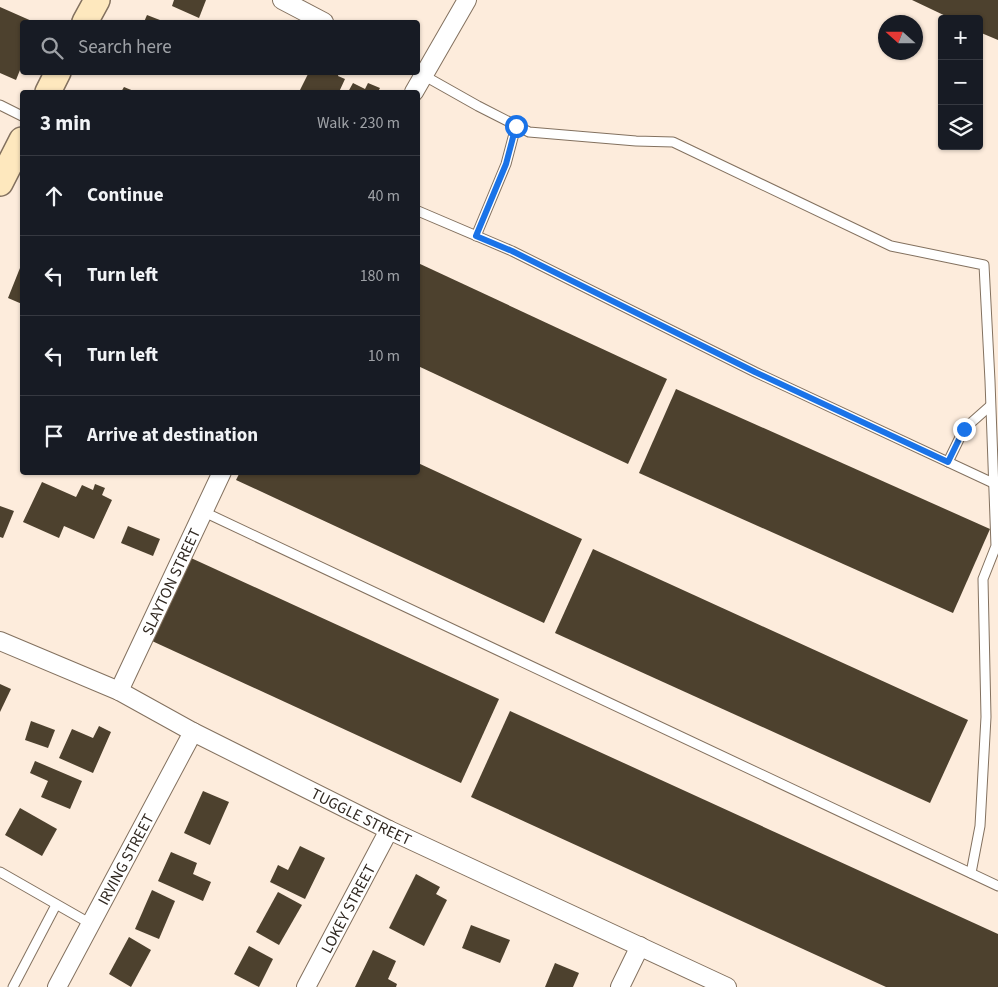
<!DOCTYPE html>
<meta charset="utf-8">
<style>
body{margin:0;font-family:"Source Sans 3",sans-serif;background:#20242c;color:#f1f3f6}
.controls{position:absolute;right:15px;top:15px;display:grid;overflow:hidden;border-radius:5px;box-shadow:0 1px 4px #0004}
.controls button{width:45px;height:45px;display:grid;place-items:center;padding:0;border:0;border-bottom:1px solid #363941;background:#171b24;color:#f1f3f6;font:25px sans-serif}
.compass{position:absolute;left:878px;top:15px;width:45px;height:45px;border-radius:50%;background:#171b24;box-shadow:0 1px 4px #0004;rotate:291deg}
.stop{position:absolute;width:15px;height:15px;margin:-11px;border:4px solid #1a73e8;border-radius:50%;background:#fff}
.stop.end{background:#1a73e8;border-color:#fff;box-shadow:0 1px 5px #0008}
.list{margin:0;padding:0;list-style:none}
h2{display:flex;justify-content:space-between;align-items:center;height:65px;margin:0;padding:0 20px;font-size:21px}
h2 small{font-size:16px;font-weight:400;color:#9ea1a6}
.list li{display:grid;grid-template-columns:32px 1fr auto;gap:15px;align-items:center;box-sizing:border-box;height:80px;padding:0 20px;border-top:1px solid #363941}
.list b{display:block;font-size:19px;white-space:nowrap}
.list em{font-size:16px;font-style:normal;color:#9ea1a6}
.icon{flex:none;width:28px;height:28px;fill:none;stroke:currentColor;stroke-width:2;stroke-linecap:round;stroke-linejoin:round}
.map{position:relative;flex:none;width:998px;height:987px;overflow:hidden}
.search{position:absolute;background:#171b24;box-shadow:0 1px 4px #0004;left:20px;top:20px;width:400px;height:55px;display:flex;align-items:center;gap:12px;box-sizing:border-box;padding:0 18px;border-radius:5px;color:#9ea1a6;font-size:19px}
.panel{position:absolute;background:#171b24;box-shadow:0 1px 4px #0004;left:20px;top:90px;width:400px;height:385px;border-radius:5px}
.map>svg:first-child{display:block}
</style>
<div class="map">
<svg width="998" height="987" viewBox="0 0 998 987">
<rect width="100%" height="100%" fill="#fdecdc"/>
<g fill="#4d412e">
<path d="M174,0H206L199,18L172,6Z"/>
<path d="M912,0H998V40L979,32V19H952Z"/>
<path d="M0,7L34,22H22V65L16,80L0,73Z"/>
<path d="M147,15L165,22H144Z"/>
<path d="M309,72H339L338,76L345,79L339,92H299Z"/>
<path d="M353,83L365,89L368,83L380,88L378,92H348Z"/>
<path d="M124,87L136,92H121Z"/>
<path d="M418,263L667,379L628,464L418,366Z"/>
<path d="M20,268L22,269V304L8,298Z"/>
<path d="M676,389L990,529L953,613L639,473Z"/>
<path d="M418,463L582,539L544,623L236,480L240,472H418Z"/>
<path d="M42,482L76,497L82,485L93,490L95,484L105,488L102,495L112,500L94,539L64,526L59,538L23,522Z"/>
<path d="M0,506L14,511L3,538L0,537Z"/>
<path d="M128,526L160,539L153,556L121,543Z"/>
<path d="M593,549L968,720L930,803L555,633Z"/>
<path d="M191,558L499,699L461,783L152,641Z"/>
<path d="M0,684L11,689L0,712Z"/>
<path d="M510,711L998,934V987H886L471,797Z"/>
<path d="M31,721L55,730L48,748L25,740Z"/>
<path d="M99,726L111,732L93,773L59,758L72,729L93,738Z"/>
<path d="M35,761L82,781L70,809L41,797L48,781L30,773Z"/>
<path d="M203,791L229,802L210,845L184,833Z"/>
<path d="M20,808L57,829L42,856L5,835Z"/>
<path d="M300,846L325,858L305,899L270,882L278,865L288,870Z"/>
<path d="M171,852L197,863L193,874L211,882L203,901L158,881Z"/>
<path d="M416,874L440,887L436,894L447,900L424,946L389,928Z"/>
<path d="M152,890L175,901L159,939L135,929Z"/>
<path d="M278,892L302,905L279,945L256,932Z"/>
<path d="M471,925L510,940L500,963L462,948Z"/>
<path d="M129,937L151,950L131,987L109,974Z"/>
<path d="M249,946L273,959L259,987L234,974Z"/>
<path d="M373,950L396,961L388,979L397,984L396,987H355Z"/>
<path d="M555,963L579,973L573,987H545Z"/>
</g>
<g fill="none" stroke-linecap="round" stroke-linejoin="round">
<g stroke="#83715f" stroke-width="11">
<g id="service">
<path d="M423,75L478,106L529,132L636,141L673,142L891,246L984,265L990,381L996,546L983,579L986,717L980,826L971,873"/>
<path d="M0,105L22,116"/>
<path d="M418,211L512,251L755,372L993,483"/>
<path d="M476,236L506,164L516,126"/>
<path d="M948,462L964,429L990,406"/>
<path d="M204,512L998,886"/>
<path d="M0,872L91,924"/>
<path d="M13,987L56,905"/>
</g>
</g>
<g stroke="#83715f" stroke-width="20">
<g id="minor">
<path d="M282,0L324,22"/>
<path d="M414,92L467,0"/>
<path id="s1" d="M0,641L119,691L193,732L389,830L727,987"/>
<path id="s2" d="M119,691L222,472"/>
<path id="s3" d="M57,987L193,732"/>
<path id="s4" d="M306,987L389,830"/>
<path d="M620,987L640,946"/>
</g>
</g>
<g stroke="#83715f" stroke-width="28">
<g id="secondary">
<path d="M85,22L97,0"/>
<path d="M48,92L58,72"/>
<path d="M0,183L22,140"/>
</g>
</g>
<use href="#service" stroke="#fff" stroke-width="9"/>
<use href="#minor" stroke="#fff" stroke-width="18"/>
<use href="#secondary" stroke="#fee8be" stroke-width="25"/>
</g>
<g fill="none" stroke-linecap="round" stroke-linejoin="round">
<path stroke="#1a73e8" stroke-width="6" d="M516,126L506,164L476,236L512,251L755,372L948,462L964,429"/>
</g>
<g text-anchor="middle" stroke-width="5" stroke-linejoin="round" paint-order="stroke">
<g font-size="16" fill="#312922" stroke="#fdecdc">
<text dy="6" stroke="none"><textPath href="#s2" startOffset="121">SLAYTON STREET</textPath></text>
<text dy="6" stroke="none"><textPath href="#s1" startOffset="402">TUGGLE STREET</textPath></text>
<text dy="6" stroke="none"><textPath href="#s3" startOffset="145">IRVING STREET</textPath></text>
<text dy="6" stroke="none"><textPath href="#s4" startOffset="89">LOKEY STREET</textPath></text>
</g>
</g>
</svg>
<div class="controls">
<button>+</button>
<button>−</button>
<button><svg class="icon" aria-label="layers" viewBox="0 0 24 24"><path d="M12 4l9 5-9 5-9-5zM3 14l9 5 9-5"/></svg></button>
</div>
<svg class="compass" viewBox="-18 -18 36 36"><path d="M0-13l5 13h-10z" fill="#e53935"/><path d="M0 13l5-13h-10z" fill="#9ea1a6"/></svg>
<div class="stop" style="left:516px;top:126px"></div>
<div class="stop end" style="left:964px;top:429px"></div>
<div class="search"><svg class="icon" aria-label="search" viewBox="0 0 24 24"><circle cx="10" cy="10" r="6"/><path d="M15 15l6 6"/></svg>Search here</div>
<section class="panel">
<h2>3 min<small>Walk · 230 m</small></h2>
<ul class="list">
<li><svg class="icon" aria-label="ahead" viewBox="0 0 24 24"><path d="M12 20V5M6 11l6-6 6 6"/></svg><div><b>Continue</b></div><em>40 m</em></li>
<li><svg class="icon" aria-label="left" viewBox="0 0 24 24"><path d="M17 20v-9H6M10 6l-5 5 5 5"/></svg><div><b>Turn left</b></div><em>180 m</em></li>
<li><svg class="icon" aria-label="left" viewBox="0 0 24 24"><path d="M17 20v-9H6M10 6l-5 5 5 5"/></svg><div><b>Turn left</b></div><em>10 m</em></li>
<li><svg class="icon" aria-label="arrive" viewBox="0 0 24 24"><path d="M6 21V4h12l-3 4 3 4H6"/></svg><div><b>Arrive at destination</b></div></li>
</ul>
</section>
</div>
